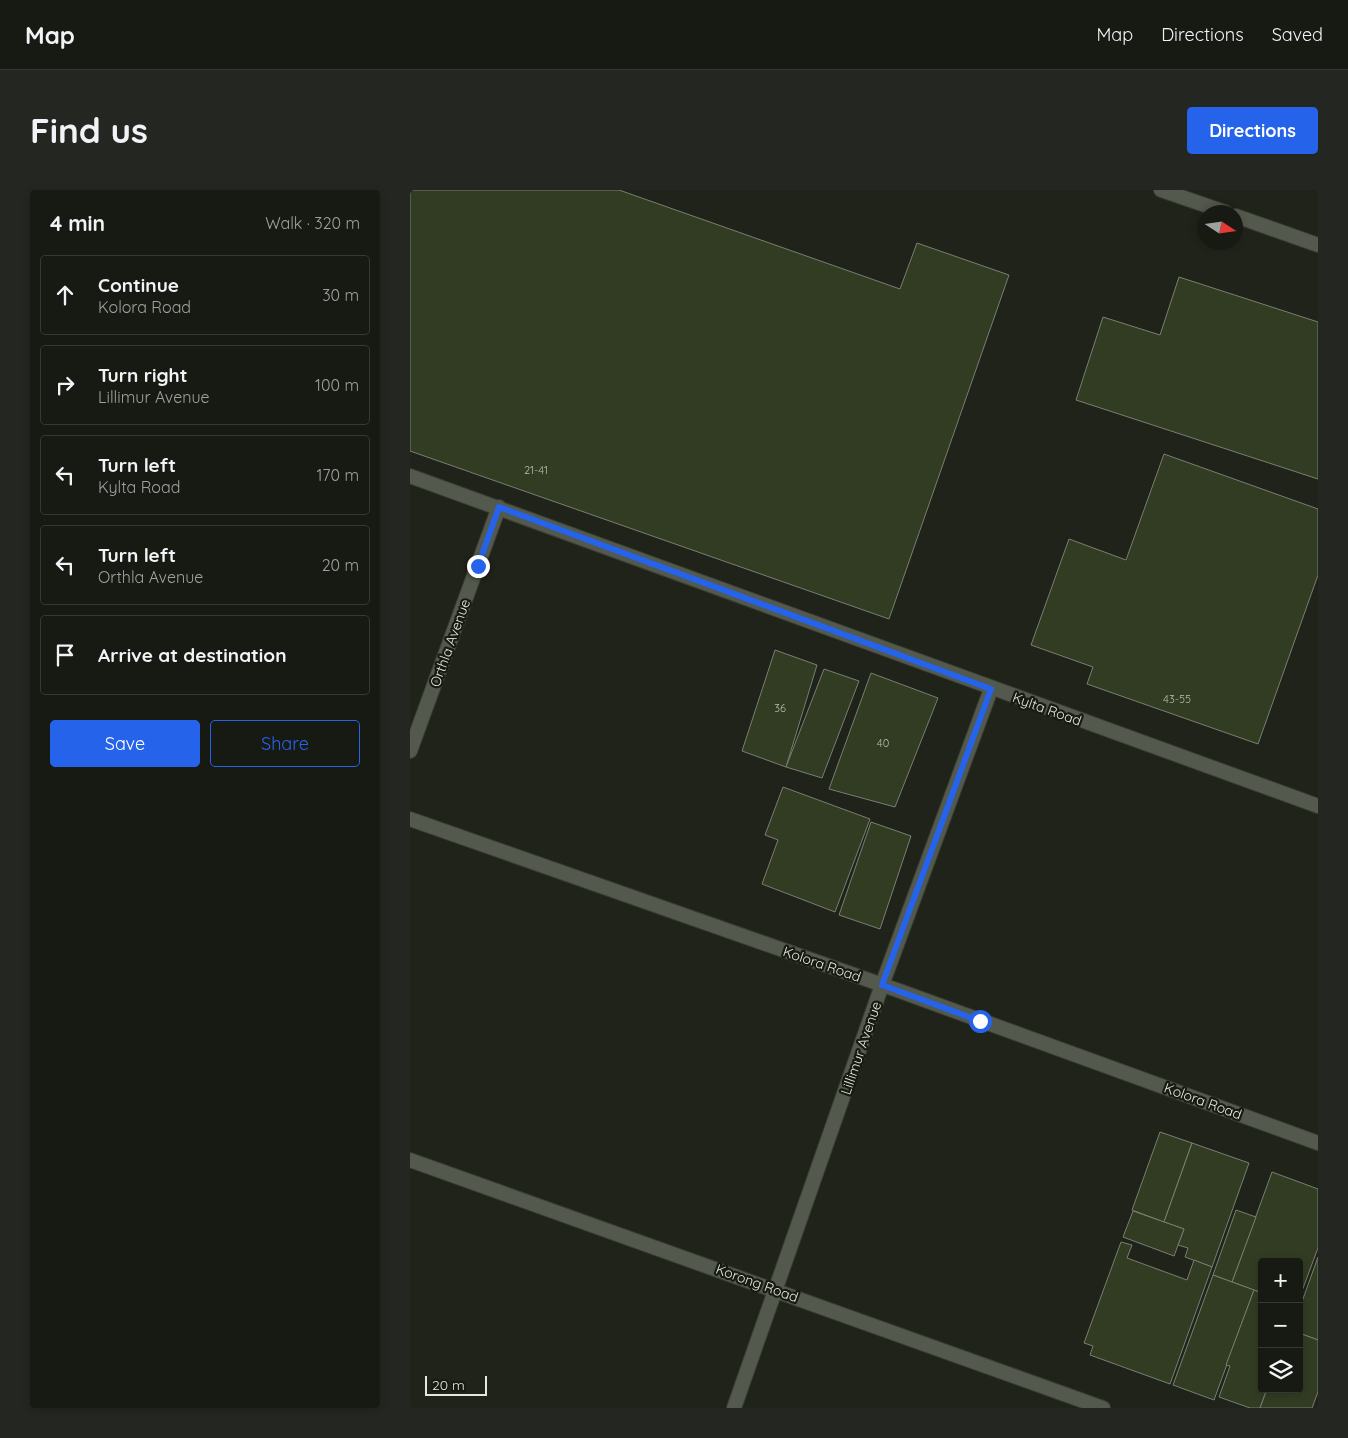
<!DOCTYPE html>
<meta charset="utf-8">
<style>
body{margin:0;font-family:Quicksand,sans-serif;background:#242721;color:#f1f3f6}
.controls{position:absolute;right:15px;bottom:15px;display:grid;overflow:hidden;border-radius:5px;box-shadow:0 2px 8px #0003}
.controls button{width:45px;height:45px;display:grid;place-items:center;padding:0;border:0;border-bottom:1px solid #363833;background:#171a13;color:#f1f3f6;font:25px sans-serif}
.compass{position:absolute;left:788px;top:15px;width:45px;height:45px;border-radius:50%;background:#171a13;box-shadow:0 2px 8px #0003;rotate:102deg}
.scale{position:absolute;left:15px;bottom:12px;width:62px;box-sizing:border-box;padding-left:5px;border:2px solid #e4e7e0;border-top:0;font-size:14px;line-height:18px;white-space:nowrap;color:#e4e7e0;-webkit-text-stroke:4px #161a10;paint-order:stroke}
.stop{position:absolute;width:15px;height:15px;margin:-11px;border:4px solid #2563eb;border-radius:50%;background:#fff}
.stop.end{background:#2563eb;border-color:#fff;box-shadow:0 1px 5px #0008}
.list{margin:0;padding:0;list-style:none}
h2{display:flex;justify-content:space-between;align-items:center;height:65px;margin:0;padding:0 20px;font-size:21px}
h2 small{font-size:16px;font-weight:400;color:#9ea1a0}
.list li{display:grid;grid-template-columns:32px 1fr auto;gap:15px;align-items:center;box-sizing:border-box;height:80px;margin:0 10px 10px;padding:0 10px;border:1px solid #363833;border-radius:5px}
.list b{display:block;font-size:19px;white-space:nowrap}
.list p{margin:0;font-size:16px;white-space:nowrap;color:#9ea1a0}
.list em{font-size:16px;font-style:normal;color:#9ea1a0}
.actions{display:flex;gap:10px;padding:15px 20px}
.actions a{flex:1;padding:11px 0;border:1px solid #2563eb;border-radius:5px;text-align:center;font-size:18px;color:#2563eb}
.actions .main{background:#2563eb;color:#fff}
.icon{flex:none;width:28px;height:28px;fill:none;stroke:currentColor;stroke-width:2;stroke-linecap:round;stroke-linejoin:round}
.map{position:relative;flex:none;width:908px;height:1218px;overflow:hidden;border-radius:5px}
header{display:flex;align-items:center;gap:30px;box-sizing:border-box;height:70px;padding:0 25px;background:#171a13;border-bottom:1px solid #363833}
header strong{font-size:24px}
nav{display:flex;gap:28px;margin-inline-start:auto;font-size:18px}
.intro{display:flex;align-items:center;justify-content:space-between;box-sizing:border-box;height:120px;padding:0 30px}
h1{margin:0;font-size:35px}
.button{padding:12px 22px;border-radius:5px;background:#2563eb;color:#fff;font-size:18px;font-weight:700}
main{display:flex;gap:30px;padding:0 30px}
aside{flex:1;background:#171a13;border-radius:5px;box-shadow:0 2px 8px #0003}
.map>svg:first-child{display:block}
</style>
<header>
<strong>Map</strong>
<nav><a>Map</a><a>Directions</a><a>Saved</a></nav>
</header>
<div class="intro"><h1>Find us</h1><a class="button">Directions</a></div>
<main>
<aside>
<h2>4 min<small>Walk · 320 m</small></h2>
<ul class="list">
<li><svg class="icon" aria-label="ahead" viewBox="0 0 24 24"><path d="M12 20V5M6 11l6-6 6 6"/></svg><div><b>Continue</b><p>Kolora Road</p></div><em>30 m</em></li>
<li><svg class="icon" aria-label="right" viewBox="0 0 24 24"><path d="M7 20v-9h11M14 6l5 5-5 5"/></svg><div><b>Turn right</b><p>Lillimur Avenue</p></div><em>100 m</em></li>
<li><svg class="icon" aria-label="left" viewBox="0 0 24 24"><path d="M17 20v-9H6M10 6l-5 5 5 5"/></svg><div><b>Turn left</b><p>Kylta Road</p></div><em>170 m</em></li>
<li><svg class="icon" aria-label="left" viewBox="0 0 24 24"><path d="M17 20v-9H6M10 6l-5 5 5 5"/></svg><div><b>Turn left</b><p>Orthla Avenue</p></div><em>20 m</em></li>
<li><svg class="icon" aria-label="arrive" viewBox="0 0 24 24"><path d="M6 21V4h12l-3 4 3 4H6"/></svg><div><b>Arrive at destination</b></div></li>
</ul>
<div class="actions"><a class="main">Save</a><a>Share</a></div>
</aside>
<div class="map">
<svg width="908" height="1218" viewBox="0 0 908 1218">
<rect width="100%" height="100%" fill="#1f2319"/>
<g fill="#323c23" stroke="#797f72">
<path d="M0,0H209L490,99L507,53L599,85L479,429L0,261Z"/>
<path d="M769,87L908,132V289L666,210L693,127L750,145Z"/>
<path d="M754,264L908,319V385L848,554L677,494L683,477L621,455L659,349L716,370Z"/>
<path d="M365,460L407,475L376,577L332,561Z"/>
<path d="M414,479L449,491L412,588L376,577Z"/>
<path d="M461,483L528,508L485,617L419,599Z"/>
<path d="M373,597L460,629L425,722L352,694L368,650L355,645Z"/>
<path d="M461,632L501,646L470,739L429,725Z"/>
<path d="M750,942L782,953L754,1032L722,1020Z"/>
<path d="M782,953L839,973L802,1077L775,1067L778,1058L768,1055L774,1039L754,1032Z"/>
<path d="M862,982L908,999V1058L889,1109V1072H852V1103L822,1092Z"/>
<path d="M826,1020L846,1027L822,1092L803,1085Z"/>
<path d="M723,1021L774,1039L764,1066L713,1047Z"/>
<path d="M711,1052L722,1055L717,1068L777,1090L784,1070L802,1077L760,1194L680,1165L683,1156L674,1153Z"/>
<path d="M908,1067V1150L889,1143V1120Z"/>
<path d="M803,1085L844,1100L804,1210L763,1195Z"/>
<path d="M844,1100L852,1103V1199H857L850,1218H840L809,1207L820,1176L816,1175Z"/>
<path d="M889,1143L908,1150V1202L902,1218H850L857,1199H889Z"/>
</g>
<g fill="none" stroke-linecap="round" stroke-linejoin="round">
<g stroke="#393d35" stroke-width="16">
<g id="minor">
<path d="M751,0L815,22"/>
<path d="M826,26L908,55"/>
<path d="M0,286L908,616"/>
<path d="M0,561L89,317"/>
<path d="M0,629L487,800L908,953"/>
<path d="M0,970L693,1218"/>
<path d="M324,1218L472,795L581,499"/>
</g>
</g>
<use href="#minor" stroke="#54594d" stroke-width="14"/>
</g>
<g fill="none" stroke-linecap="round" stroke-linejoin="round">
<path stroke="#2563eb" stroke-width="6" d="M68,376L89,317L581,499L472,795L570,831"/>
</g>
<g text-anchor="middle" stroke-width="4.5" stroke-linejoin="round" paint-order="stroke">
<g font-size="11" fill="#b8bcb1">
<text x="126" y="284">21-41</text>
<text x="767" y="513">43-55</text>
<text x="370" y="522">36</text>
<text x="473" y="557">40</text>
</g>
<g font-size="14" fill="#e4e7e0" stroke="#161a10">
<text transform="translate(40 453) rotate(-70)" y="5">Orthla Avenue</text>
<text transform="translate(637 519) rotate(20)" y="5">Kylta Road</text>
<text transform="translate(412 774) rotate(19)" y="5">Kolora Road</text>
<text transform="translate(451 858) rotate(-71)" y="5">Lillimur Avenue</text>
<text transform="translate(793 911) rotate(20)" y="5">Kolora Road</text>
<text transform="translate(347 1093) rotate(20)" y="5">Korong Road</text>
</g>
</g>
</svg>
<div class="controls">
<button>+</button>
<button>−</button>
<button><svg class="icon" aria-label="layers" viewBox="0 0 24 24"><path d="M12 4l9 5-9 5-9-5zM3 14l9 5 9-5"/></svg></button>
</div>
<svg class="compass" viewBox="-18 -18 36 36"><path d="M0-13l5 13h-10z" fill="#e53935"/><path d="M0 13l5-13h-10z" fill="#9ea1a0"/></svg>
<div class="scale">20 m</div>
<div class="stop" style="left:570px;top:831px"></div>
<div class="stop end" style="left:68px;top:376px"></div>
</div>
</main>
